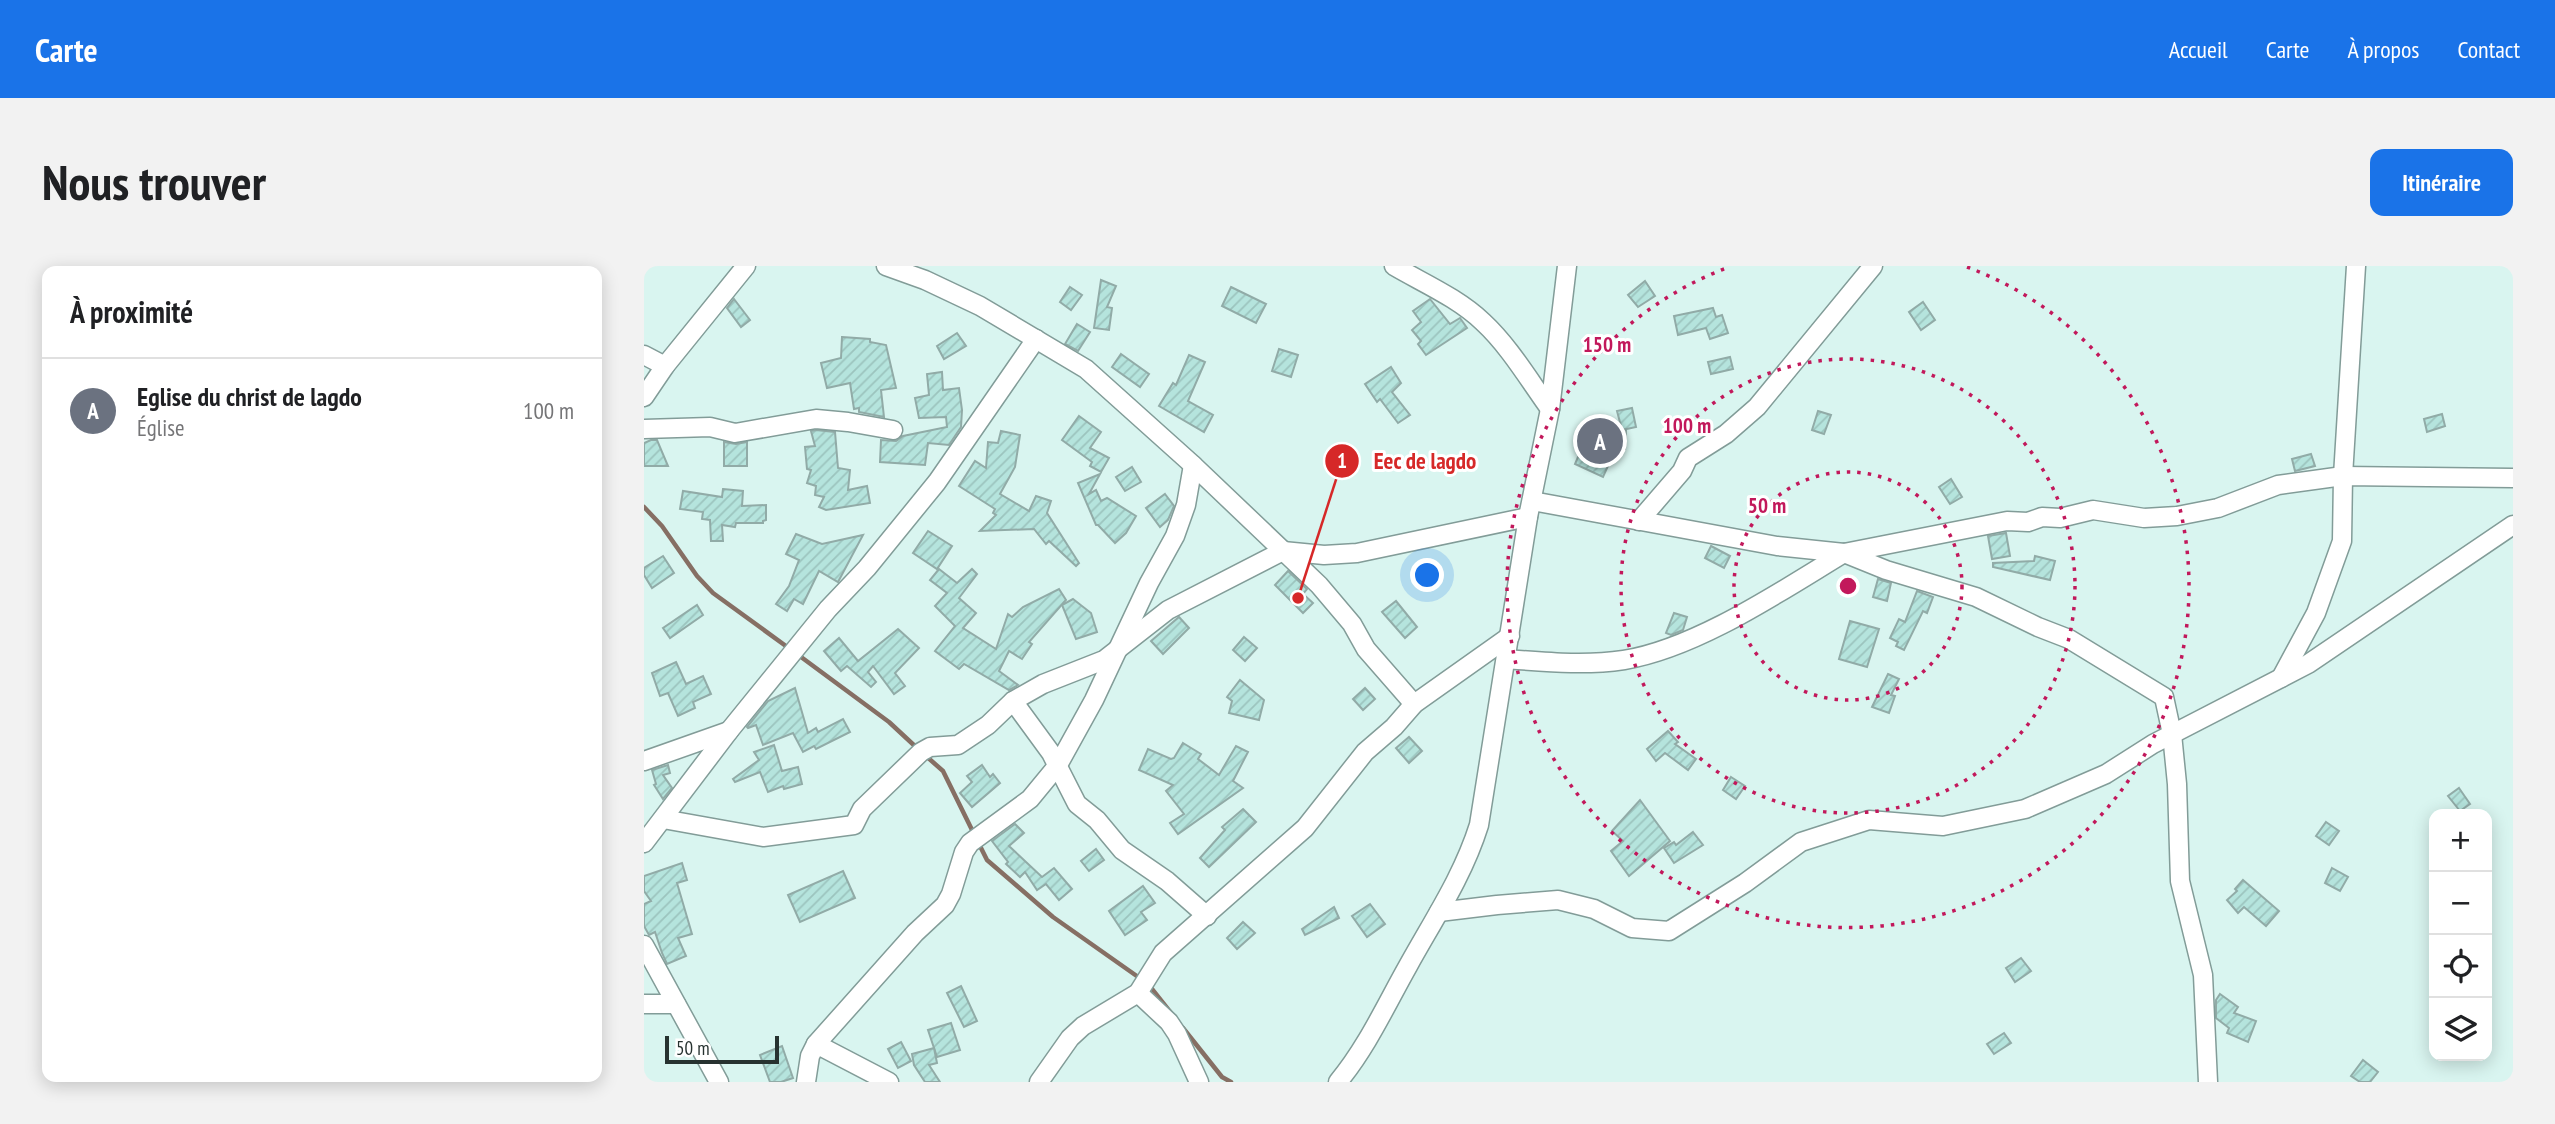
<!DOCTYPE html>
<html lang="fr">
<meta charset="utf-8">
<style>
body{margin:0;font-family:"PT Sans Narrow",sans-serif;background:#f2f2f2;color:#202124}
.controls{position:absolute;right:21px;bottom:21px;display:grid;overflow:hidden;border-radius:14px;box-shadow:0 4px 18px #0003}
.controls button{width:63px;height:63px;display:grid;place-items:center;padding:0;border:0;border-bottom:2px solid #e0e0e0;background:#fff;color:#202124;font:35px sans-serif}
.scale{position:absolute;left:21px;bottom:18px;width:114px;box-sizing:border-box;padding-left:7px;border:4px solid #273230;border-top:0;font-size:19px;line-height:24px;white-space:nowrap;color:#273230;-webkit-text-stroke:5px #fff;paint-order:stroke}
.you{position:absolute;left:784px;top:310px;width:24px;height:24px;margin:-18px;border:5px solid #fff;border-radius:50%;background:#1a73e8;box-shadow:0 0 0 10px #1a73e833}
.badge{display:grid;place-items:center;width:46px;height:46px;border-radius:50%;background:#1a73e8;color:#fff;font-size:23px;font-weight:700}
.pin{position:absolute;translate:-50% -50%;border:4px solid #fff;box-shadow:0 2px 7px #0006}
.list{margin:0;padding:0;list-style:none}
h2{display:flex;justify-content:space-between;align-items:center;height:91px;margin:0;padding:0 28px;font-size:30px}
h2 small{font-size:23px;font-weight:400;color:#757577}
.list li{display:grid;grid-template-columns:46px 1fr auto;gap:21px;align-items:center;box-sizing:border-box;height:105px;padding:0 28px;border-top:2px solid #e0e0e0}
.list b{display:block;font-size:26px;white-space:nowrap}
.list p{margin:0;font-size:23px;white-space:nowrap;color:#757577}
.list em{font-size:23px;font-style:normal;color:#757577}
.icon{flex:none;width:38px;height:38px;fill:none;stroke:currentColor;stroke-width:2;stroke-linecap:round;stroke-linejoin:round}
.map{position:relative;flex:none;width:1869px;height:816px;overflow:hidden;border-radius:14px}
header{display:flex;align-items:center;gap:42px;box-sizing:border-box;height:98px;padding:0 35px;background:#1a73e8;color:#fff}
header strong{font-size:33px}
nav{display:flex;gap:38px;margin-inline-start:auto;font-size:24px}
.intro{display:flex;align-items:center;justify-content:space-between;box-sizing:border-box;height:168px;padding:0 42px}
h1{margin:0;font-size:49px}
.button{padding:18px 32px;border-radius:14px;background:#1a73e8;color:#fff;font-size:24px;font-weight:700}
main{display:flex;gap:42px;padding:0 42px}
aside{flex:1;background:#fff;border-radius:14px;box-shadow:0 4px 18px #0003}
.map>svg:first-child{display:block}
</style>
<header>
<strong>Carte</strong>
<nav><a>Accueil</a><a>Carte</a><a>À propos</a><a>Contact</a></nav>
</header>
<div class="intro"><h1>Nous trouver</h1><a class="button">Itinéraire</a></div>
<main>
<aside>
<h2>À proximité<small></small></h2>
<ul class="list">
<li><span class="badge" style="background:#6b7280">A</span><div><b>Eglise du christ de lagdo</b><p>Église</p></div><em>100 m</em></li>
</ul>
</aside>
<div class="map">
<svg width="1869" height="816" viewBox="0 0 1869 816">
<defs>
<pattern id="building-hatch" width="6" height="6" patternUnits="userSpaceOnUse" patternTransform="scale(1.75)"><rect width="6" height="6" fill="#b5e4dd"/><path d="M-1 1l2-2M0 6l6-6M5 7l2-2" fill="none" stroke="#9cc4be"/></pattern>
</defs>
<rect width="100%" height="100%" fill="#d9f5f0"/>
<g fill="none" stroke-linecap="round" stroke-linejoin="round">
<g stroke="#866f64" stroke-width="4.5">
<path d="M0,241L18,260L53,310L69,327L146,383"/>
<path d="M153,388L245,456L273,482"/>
<path d="M282,490L299,505L330,568"/>
<path d="M334,576L343,594L409,651L497,713"/>
<path d="M504,718L527,747"/>
<path d="M539,762L578,811L587,816"/>
</g>
</g>
<g fill="url(#building-hatch)" stroke="#91aba7" stroke-width="2">
<path d="M457,14L472,20L463,41L468,42L465,64L450,62Z"/>
<path d="M1001,15L1011,30L994,41L984,29Z"/>
<path d="M426,21L438,29L427,44L416,36Z"/>
<path d="M587,21L622,38L612,57L578,40Z"/>
<path d="M90,33L106,54L97,61L83,42Z"/>
<path d="M786,33L806,58L816,52L823,62L782,89L774,78L777,75L768,64L777,56L769,45Z"/>
<path d="M1279,36L1291,54L1277,64L1265,46Z"/>
<path d="M1069,42L1072,51L1078,49L1084,67L1066,73L1062,62L1034,69L1030,50Z"/>
<path d="M433,58L446,66L434,85L421,78Z"/>
<path d="M313,67L322,80L300,93L293,80Z"/>
<path d="M198,71L226,73V76L242,79L252,122L237,124L240,151L215,146V142L210,143L206,117L183,122L177,97L197,92Z"/>
<path d="M635,83L654,89L647,111L628,105Z"/>
<path d="M477,88L505,108L496,121L468,101Z"/>
<path d="M545,89L561,96L544,135L569,149L560,166L515,140L529,117L532,119Z"/>
<path d="M1086,91L1089,103L1067,108L1064,96Z"/>
<path d="M747,101L757,117L748,126L766,149L754,157L736,133L733,136L721,118Z"/>
<path d="M298,106L299,124L315,122L318,144L317,161L305,179L284,177L281,199L236,196L237,174L252,175L259,170L303,161L302,151L275,152L271,132L285,129L283,108Z"/>
<path d="M988,142L992,161L978,164H982L981,183L953,181V164H978L973,145Z"/>
<path d="M1174,145L1187,149L1180,168L1168,164Z"/>
<path d="M1798,148L1801,160L1783,166L1780,153Z"/>
<path d="M435,150L457,166L446,182L465,192L457,206L446,200L448,196L418,174Z"/>
<path d="M172,164L191,166L194,202L206,204L204,224L223,220L226,237L182,244L175,241L180,231L171,229L172,220L163,217L167,204L163,203L161,181L171,180L167,165Z"/>
<path d="M357,165L376,169L371,201L356,228L385,245L392,230L407,235L403,247L435,297L432,300L405,275L402,278L390,263L336,265L352,249L349,247L351,243L315,220L331,195L342,202L344,176L354,177Z"/>
<path d="M7,174H13L24,200H0V177Z"/>
<path d="M80,176L92,178L103,176V200H80Z"/>
<path d="M937,184L964,200L959,211L931,198Z"/>
<path d="M1667,188L1671,200L1651,205L1648,193Z"/>
<path d="M488,201L497,216L481,225L472,211Z"/>
<path d="M456,208L445,228L452,224L457,235L463,232L492,250L482,267L471,277L454,259H452L434,217Z"/>
<path d="M1307,213L1318,231L1306,238L1295,221Z"/>
<path d="M79,223L99,225L98,240L122,239V254L119,255V257H92L91,261L78,259L79,275H67L66,254L58,253L59,246L36,243L39,225L78,231Z"/>
<path d="M521,228L530,240L524,254L516,261L502,242Z"/>
<path d="M284,265L308,280L293,303L269,287Z"/>
<path d="M1362,267L1366,290L1348,293L1344,270Z"/>
<path d="M152,268L178,278L219,269L194,316L175,305L159,338L150,333L143,345L132,338L145,320L155,294L142,288Z"/>
<path d="M1067,280L1086,290L1080,302L1061,292Z"/>
<path d="M19,290L30,307L8,322L0,309V302Z"/>
<path d="M1391,290L1411,295L1406,314L1349,301V297L1390,295Z"/>
<path d="M295,303L313,317L328,303L333,308L315,332L332,347L319,362L352,383L364,348L368,351L379,341L415,323L422,334L385,376L388,378L378,393L365,385L355,405L374,419L365,424L320,398L315,403L291,385L311,360L291,340L303,327L286,314Z"/>
<path d="M644,305L663,323L659,328L669,337L659,347L631,319Z"/>
<path d="M1234,313L1247,317L1243,335L1229,331Z"/>
<path d="M1273,325L1289,331L1283,347L1279,345L1260,384L1252,380L1254,376L1246,372L1255,353L1261,356Z"/>
<path d="M429,333L447,347L453,366L432,373L418,339Z"/>
<path d="M752,335L773,361L761,372L738,346Z"/>
<path d="M53,339L59,349L26,372L19,362Z"/>
<path d="M1030,347L1043,351L1039,364L1027,369L1022,367Z"/>
<path d="M535,351L545,362L519,388L507,375Z"/>
<path d="M1206,355L1235,363L1223,401L1195,393Z"/>
<path d="M254,363L275,382L251,407L261,420L250,428L229,400L224,406L232,416L227,421L203,400L197,405L180,385L195,372L214,395Z"/>
<path d="M600,371L613,382L601,395L589,384Z"/>
<path d="M32,396L42,418L59,410L67,428L49,436L51,442L34,450L24,427L16,430L8,407Z"/>
<path d="M1244,408L1255,413L1247,429L1251,430L1245,447L1228,441Z"/>
<path d="M596,414L620,434L615,454L585,447L588,435L583,431Z"/>
<path d="M151,422L164,467L172,462L174,466L199,453L206,466L172,483L170,480L159,486L149,467L119,479L112,459L104,462L103,461L124,435Z"/>
<path d="M721,422L731,433L719,444L709,433Z"/>
<path d="M1024,465L1034,476L1031,478L1052,493L1044,504L1021,487L1012,495L1003,483Z"/>
<path d="M765,471L778,485L765,497L752,482Z"/>
<path d="M539,477L557,488L554,493L575,509L592,480L604,486L589,515L599,522L534,568L526,557L540,548L522,525L529,519L495,504L504,483L527,493L530,492Z"/>
<path d="M130,479L138,505L154,501L158,518L140,523L139,520L124,526L116,506L91,516L89,513L115,494L110,486Z"/>
<path d="M24,499L26,507L19,509L28,522L19,533L10,519L12,518L8,504Z"/>
<path d="M338,499L346,511L349,508L356,517L328,541L316,527L328,516L323,510Z"/>
<path d="M1087,511L1101,520L1092,533L1079,524Z"/>
<path d="M1815,522L1826,538L1816,545L1804,530Z"/>
<path d="M996,534L1026,575L985,610L967,585L979,575L968,565Z"/>
<path d="M599,543L612,556L565,601L556,592L581,564L578,561Z"/>
<path d="M1682,556L1695,565L1685,579L1672,570Z"/>
<path d="M371,558L380,567L365,580L398,611L410,602L428,623L415,634L402,618L393,624L381,606L376,611L362,598L364,596L348,575Z"/>
<path d="M1049,566L1059,579L1030,597L1020,582L1030,576L1032,579Z"/>
<path d="M452,583L460,594L445,605L437,595Z"/>
<path d="M38,597L43,614L33,617L48,668L34,672L42,690L23,698L18,687L11,666L5,669L0,660V638L7,635L0,625V610Z"/>
<path d="M1688,602L1704,611L1696,625L1681,617Z"/>
<path d="M199,605L211,632L156,656L144,629Z"/>
<path d="M1599,614L1635,645L1622,660L1600,641L1594,647L1583,634L1593,625L1591,623Z"/>
<path d="M499,620L511,637L497,646L503,654L481,669L465,645Z"/>
<path d="M726,638L741,658L723,671L708,650Z"/>
<path d="M690,641L695,652L661,669L658,663Z"/>
<path d="M599,656L611,667L593,683L583,672Z"/>
<path d="M1377,692L1387,705L1371,716L1362,702Z"/>
<path d="M317,720L333,755L320,761L303,727Z"/>
<path d="M1576,728L1594,741L1590,747L1612,755L1604,776L1583,767L1585,762L1572,752V734Z"/>
<path d="M307,757L316,784L293,791L284,764Z"/>
<path d="M1360,767L1367,777L1350,788L1343,778Z"/>
<path d="M257,776L267,795L254,802L244,783Z"/>
<path d="M138,780L149,812L137,816H126L116,789Z"/>
<path d="M290,782L293,797L285,799L296,816H281L270,799L268,788Z"/>
<path d="M1719,794L1734,806L1726,816H1716L1707,810Z"/>
</g>
<g fill="none" stroke-linecap="round" stroke-linejoin="round">
<g stroke="#829c98" stroke-width="21">
<g id="street">
<path d="M242,0L281,14L336,40L442,103L549,199L675,319L708,358L722,383L770,438"/>
<path d="M750,0C779,17 814,32 839,56C865,80 885,114 906,143"/>
<path d="M0,89L21,100"/>
<path d="M0,131L21,100L102,0"/>
<path d="M0,163L66,161L91,167L172,153L204,156L249,164"/>
<path d="M888,235L1133,280L1200,287L1363,255L1384,256L1398,251L1416,252L1449,244L1500,252L1533,250L1574,242L1634,219L1699,210L1869,212"/>
<path d="M995,255L1038,205L1044,192L1082,168L1113,141L1229,0"/>
<path d="M1200,287L1242,304L1332,331L1394,361L1425,373L1520,431L1528,468L1533,518L1536,615L1559,709L1564,816"/>
<path d="M862,393C902,396 940,400 980,394C1053,382 1137,325 1200,287"/>
<path d="M1637,412L1672,347L1698,275L1699,210L1712,0"/>
<path d="M369,435L407,487L433,538L453,554L478,584L523,615L563,650"/>
<path d="M0,495L85,465"/>
<path d="M19,553L119,571L210,559L218,543L277,486L286,481L314,479L344,459L369,435L399,418L460,394L524,344L639,285L680,289L713,287L884,251"/>
<path d="M0,577L85,465L184,343L223,302L293,216L392,73"/>
<path d="M795,646L853,639L914,634L950,643L988,662L1025,665L1101,617L1157,576L1225,554L1299,560L1381,543L1462,508L1509,478L1664,398L1869,259"/>
<path d="M0,679L75,816"/>
<path d="M494,727L525,756L533,768L555,816"/>
<path d="M0,738H32"/>
<path d="M172,778L245,816"/>
<path d="M162,816L166,790L172,778L271,667L301,639L307,628L320,586L326,577L386,533L414,499L450,434L505,317L531,270L542,239L549,199"/>
<path d="M395,816L426,772L439,760L494,727L519,687L661,562L721,486L750,461L770,438L866,370"/>
<path d="M694,816C723,781 742,739 764,700C790,653 819,610 835,559L884,251L906,143L923,0"/>
</g>
</g>
<use href="#street" stroke="#fff" stroke-width="18"/>
</g>
<g fill="none" stroke="#c2185b" stroke-width="3.5" stroke-dasharray="3.5 7">
<circle cx="1204" cy="320" r="114"/>
<circle cx="1204" cy="320" r="227"/>
<path d="M1323 1A341 341 0 1 1 1085 1"/>
</g>
<circle cx="1204" cy="320" r="10" fill="#c2185b" stroke="#fff" stroke-width="3.5"/>
<g font-size="21" text-anchor="middle" font-weight="bold" fill="#c2185b" stroke="#fff" stroke-width="6" stroke-linejoin="round" paint-order="stroke">
<text x="963" y="86">150 m</text>
<text x="1043" y="167">100 m</text>
<text x="1123" y="247">50 m</text>
</g>
<path fill="none" stroke="#d62828" stroke-width="2.5" d="M654 332L698 195"/>
<g fill="#d62828" stroke="#fff" stroke-width="2.5">
<circle cx="654" cy="332" r="7"/>
<circle cx="698" cy="195" r="18"/>
</g>
<g font-size="21" text-anchor="middle" font-weight="bold" fill="#fff">
<text x="698" y="202">1</text>
</g>
<g font-size="23" text-anchor="middle" font-weight="bold" fill="#d62828" stroke="#fff" stroke-width="6" stroke-linejoin="round" paint-order="stroke">
<text x="781" y="203">Eec de lagdo</text>
</g>
</svg>
<div class="controls">
<button>+</button>
<button>−</button>
<button><svg class="icon" aria-label="locate" viewBox="0 0 24 24"><circle cx="12" cy="12" r="6"/><path d="M12 2v4M12 18v4M2 12h4M18 12h4"/></svg></button>
<button><svg class="icon" aria-label="layers" viewBox="0 0 24 24"><path d="M12 4l9 5-9 5-9-5zM3 14l9 5 9-5"/></svg></button>
</div>
<div class="scale">50 m</div>
<div class="you"></div>
<div class="pin badge" style="left:956px;top:175px;background:#6b7280">A</div>
</div>
</main>
